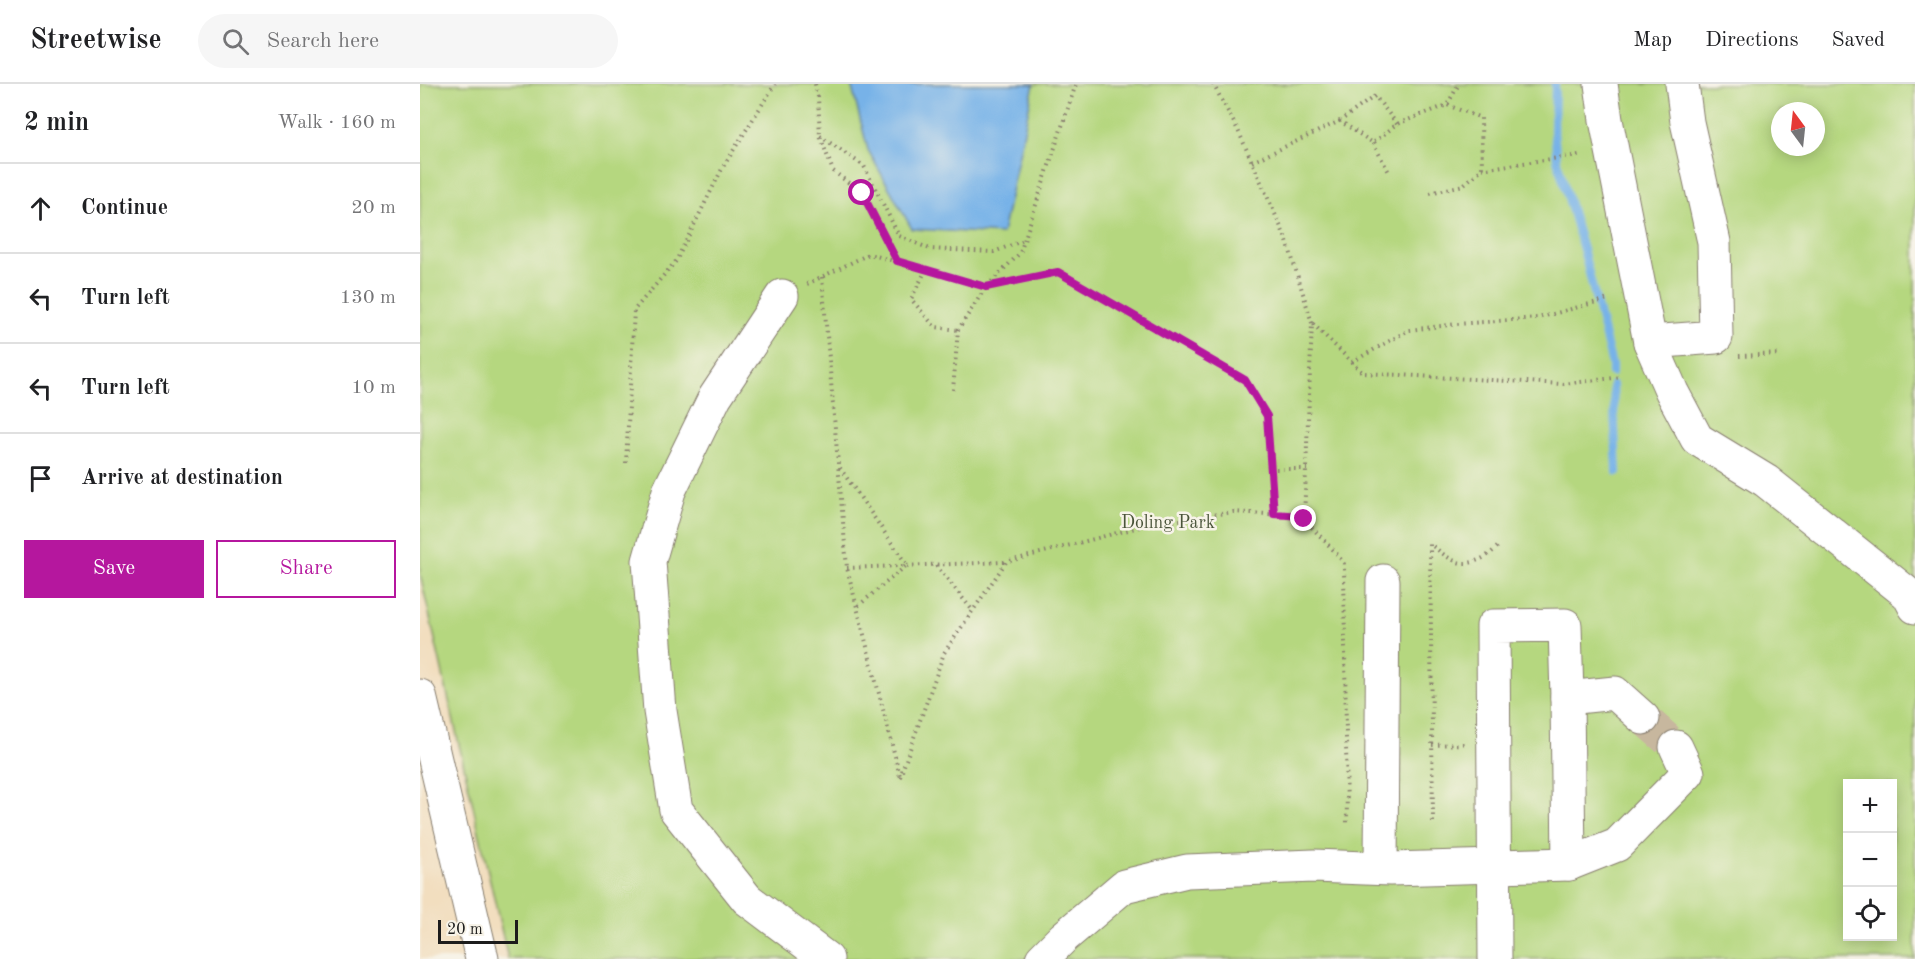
<!DOCTYPE html>
<meta charset="utf-8">
<style>
body{margin:0;font-family:"Old Standard TT",serif;background:#f6f6f6;color:#202124}
.controls{position:absolute;right:18px;bottom:18px;display:grid;overflow:hidden;border-radius:0px;box-shadow:0 3px 15px #0003}
.controls button{width:54px;height:54px;display:grid;place-items:center;padding:0;border:0;border-bottom:2px solid #e0e0e0;background:#fff;color:#202124;font:30px sans-serif}
.compass{position:absolute;left:1351px;top:18px;width:54px;height:54px;border-radius:50%;background:#fff;box-shadow:0 3px 15px #0003;rotate:345deg}
.scale{position:absolute;left:18px;bottom:15px;width:80px;box-sizing:border-box;padding-left:6px;border:3px solid #1c1c1c;border-top:0;font-size:16px;line-height:21px;white-space:nowrap;color:#1c1c1c;-webkit-text-stroke:4px #f7f3e8;paint-order:stroke}
.stop{position:absolute;width:18px;height:18px;margin:-14px;border:4px solid #b5179e;border-radius:50%;background:#fff}
.stop.end{background:#b5179e;border-color:#fff;box-shadow:0 2px 6px #0008}
.list{margin:0;padding:0;list-style:none}
h2{display:flex;justify-content:space-between;align-items:center;height:78px;margin:0;padding:0 24px;font-size:26px}
h2 small{font-size:20px;font-weight:400;color:#757577}
.list li{display:grid;grid-template-columns:39px 1fr auto;gap:18px;align-items:center;box-sizing:border-box;height:90px;padding:0 24px;border-top:2px solid #e0e0e0}
.list b{display:block;font-size:22px;white-space:nowrap}
.list em{font-size:20px;font-style:normal;color:#757577}
.actions{display:flex;gap:12px;padding:18px 24px}
.actions a{flex:1;padding:14px 0;border:2px solid #b5179e;border-radius:0px;text-align:center;font-size:21px;color:#b5179e}
.actions .main{background:#b5179e;color:#fff}
.icon{flex:none;width:33px;height:33px;fill:none;stroke:currentColor;stroke-width:2;stroke-linecap:round;stroke-linejoin:round}
.map{position:relative;flex:none;width:1495px;height:875px;overflow:hidden}
header{display:flex;align-items:center;gap:36px;box-sizing:border-box;height:84px;padding:0 30px;background:#fff;border-bottom:2px solid #e0e0e0}
header strong{font-size:28px}
nav{display:flex;gap:33px;margin-inline-start:auto;font-size:21px}
.search{width:420px;height:54px;background:#f6f6f6;display:flex;align-items:center;gap:15px;box-sizing:border-box;padding:0 21px;border-radius:33px;color:#757577;font-size:22px}
main{display:flex}
aside{flex:1;background:#fff}
.map>svg:first-child{display:block}
</style>
<header>
<strong>Streetwise</strong>
<div class="search"><svg class="icon" aria-label="search" viewBox="0 0 24 24"><circle cx="10" cy="10" r="6"/><path d="M15 15l6 6"/></svg>Search here</div>
<nav><a>Map</a><a>Directions</a><a>Saved</a></nav>
</header>
<main>
<aside>
<h2>2 min<small>Walk · 160 m</small></h2>
<ul class="list">
<li><svg class="icon" aria-label="ahead" viewBox="0 0 24 24"><path d="M12 20V5M6 11l6-6 6 6"/></svg><div><b>Continue</b></div><em>20 m</em></li>
<li><svg class="icon" aria-label="left" viewBox="0 0 24 24"><path d="M17 20v-9H6M10 6l-5 5 5 5"/></svg><div><b>Turn left</b></div><em>130 m</em></li>
<li><svg class="icon" aria-label="left" viewBox="0 0 24 24"><path d="M17 20v-9H6M10 6l-5 5 5 5"/></svg><div><b>Turn left</b></div><em>10 m</em></li>
<li><svg class="icon" aria-label="arrive" viewBox="0 0 24 24"><path d="M6 21V4h12l-3 4 3 4H6"/></svg><div><b>Arrive at destination</b></div></li>
</ul>
<div class="actions"><a class="main">Save</a><a>Share</a></div>
</aside>
<div class="map">
<svg width="1495" height="875" viewBox="0 0 1495 875">
<rect width="100%" height="100%" fill="#f7f3e8"/>
<filter id="ink" filterUnits="userSpaceOnUse"><feTurbulence type="fractalNoise" baseFrequency=".0167" numOctaves="2"/><feDisplacementMap in="SourceGraphic" scale="12" xChannelSelector="R" yChannelSelector="G"/><feConvolveMatrix kernelMatrix="1 2 1 2 8 2 1 2 1" color-interpolation-filters="sRGB"/></filter>
<filter id="wash" filterUnits="userSpaceOnUse"><feTurbulence type="fractalNoise" baseFrequency=".008" numOctaves="4" result="noise"/><feDisplacementMap in="SourceGraphic" scale="24" xChannelSelector="R" yChannelSelector="G"/><feGaussianBlur stdDeviation="1.35" result="paint"/><feColorMatrix in="noise" values="0 0 0 0 0 0 0 0 0 0 0 0 0 0 0 0 0 1.4 0 .05"/><feComposite in="paint" operator="in"/></filter>
<g filter="url(#wash)">
<rect width="100%" height="100%" fill="#f2debf"/>
<path fill="#b5d77f" stroke="#687a4e" stroke-width="1.5" fill-rule="evenodd" d="M0,0H1495V875H88L0,490ZM1360,27H1396V63H1360ZM1428,700H1472V852H1428Z"/>
<path fill="#77b2e8" stroke="#4a6782" stroke-width="1.5" d="M431,0H614L582,150L492,145L448,66Z"/>
<g fill="none" stroke-linecap="round" stroke-linejoin="round">
<g stroke="#77b2e8" stroke-width="8">
<path d="M1135,0L1134,47L1137,76L1164,169L1192,281V289"/>
<path d="M1193,301L1197,388"/>
</g>
</g>
</g>
<g filter="url(#ink)">
<g fill="none" stroke-linecap="round" stroke-linejoin="round">
<path stroke="#c7b79e" stroke-width="33" stroke-dasharray="33 16" stroke-linecap="butt" d="M1223,634L1256,663"/>
<g stroke="#877d6e" stroke-width="35">
<g id="minor">
<path d="M1181,0L1186,36L1230,258L1252,308L1277,355L1346,397L1488,510L1495,523"/>
<path d="M362,212L295,313L249,407L229,477L240,627L256,726L327,815L407,875"/>
<path d="M1230,258L1296,253L1294,158L1267,38L1262,0"/>
<path d="M0,612L62,875"/>
<path d="M1147,614L1149,780"/>
<path d="M961,784L963,497"/>
<path d="M622,875L644,853L704,802L767,787L894,782L970,785L1149,780L1197,761L1268,689L1256,663"/>
<path d="M1075,875L1073,542L1145,541L1147,614L1195,609L1223,634"/>
</g>
</g>
<g stroke="#877d6e" stroke-width="4" stroke-dasharray="1.5 4.5" stroke-linecap="butt">
<path d="M395,0L398,13L400,52L413,87L442,109L476,177"/>
<path d="M793,0L818,46L867,157L892,239L884,434"/>
<path d="M977,40L955,12L920,37L953,59L977,40L1027,21L1039,0"/>
<path d="M400,52L444,82L479,152L510,165L574,168L604,156"/>
<path d="M953,59L970,90"/>
<path d="M832,78L920,37"/>
<path d="M1062,85L1159,71"/>
<path d="M1010,109L1043,101L1062,85L1061,34L1027,21"/>
<path d="M506,186L491,215L515,243L538,246"/>
<path d="M402,193L427,484L480,692"/>
<path d="M387,200L449,170L566,203L600,169L656,0"/>
<path d="M893,240L943,289L1143,300L1202,293"/>
<path d="M1319,272L1360,270"/>
<path d="M932,278L989,246L1037,240L1118,234L1188,215"/>
<path d="M533,306L538,246L566,203L638,188L826,296L847,332L854,430"/>
<path d="M206,379L214,226L256,177L303,83L355,0"/>
<path d="M420,384L487,481L438,522"/>
<path d="M850,385H887"/>
<path d="M516,481L553,527"/>
<path d="M427,484L585,478"/>
<path d="M1012,661L1044,660"/>
<path d="M480,693L524,569L586,478L727,441L813,428L881,432L918,471L924,480L927,740"/>
<path d="M1013,738L1010,460C1018,466 1026,473 1035,477C1050,484 1070,472 1079,461"/>
</g>
<use href="#minor" stroke="#fff" stroke-width="33"/>
</g>
</g>
<g fill="none" stroke-linecap="round" stroke-linejoin="round" filter="url(#ink)">
<path stroke="#b5179e" stroke-width="8" d="M442,109L477,177L566,203L638,188L825,296L847,332L854,430L881,432L884,435"/>
</g>
<g text-anchor="middle" stroke-width="5" stroke-linejoin="round" paint-order="stroke">
<g font-size="18" fill="#4a543a" stroke="#f7f3e8">
<text x="748" y="444">Doling Park</text>
</g>
</g>
</svg>
<div class="controls">
<button>+</button>
<button>−</button>
<button><svg class="icon" aria-label="locate" viewBox="0 0 24 24"><circle cx="12" cy="12" r="6"/><path d="M12 2v4M12 18v4M2 12h4M18 12h4"/></svg></button>
</div>
<svg class="compass" viewBox="-18 -18 36 36"><path d="M0-13l5 13h-10z" fill="#e53935"/><path d="M0 13l5-13h-10z" fill="#757577"/></svg>
<div class="scale">20 m</div>
<div class="stop" style="left:442px;top:109px"></div>
<div class="stop end" style="left:884px;top:435px"></div>
</div>
</main>
